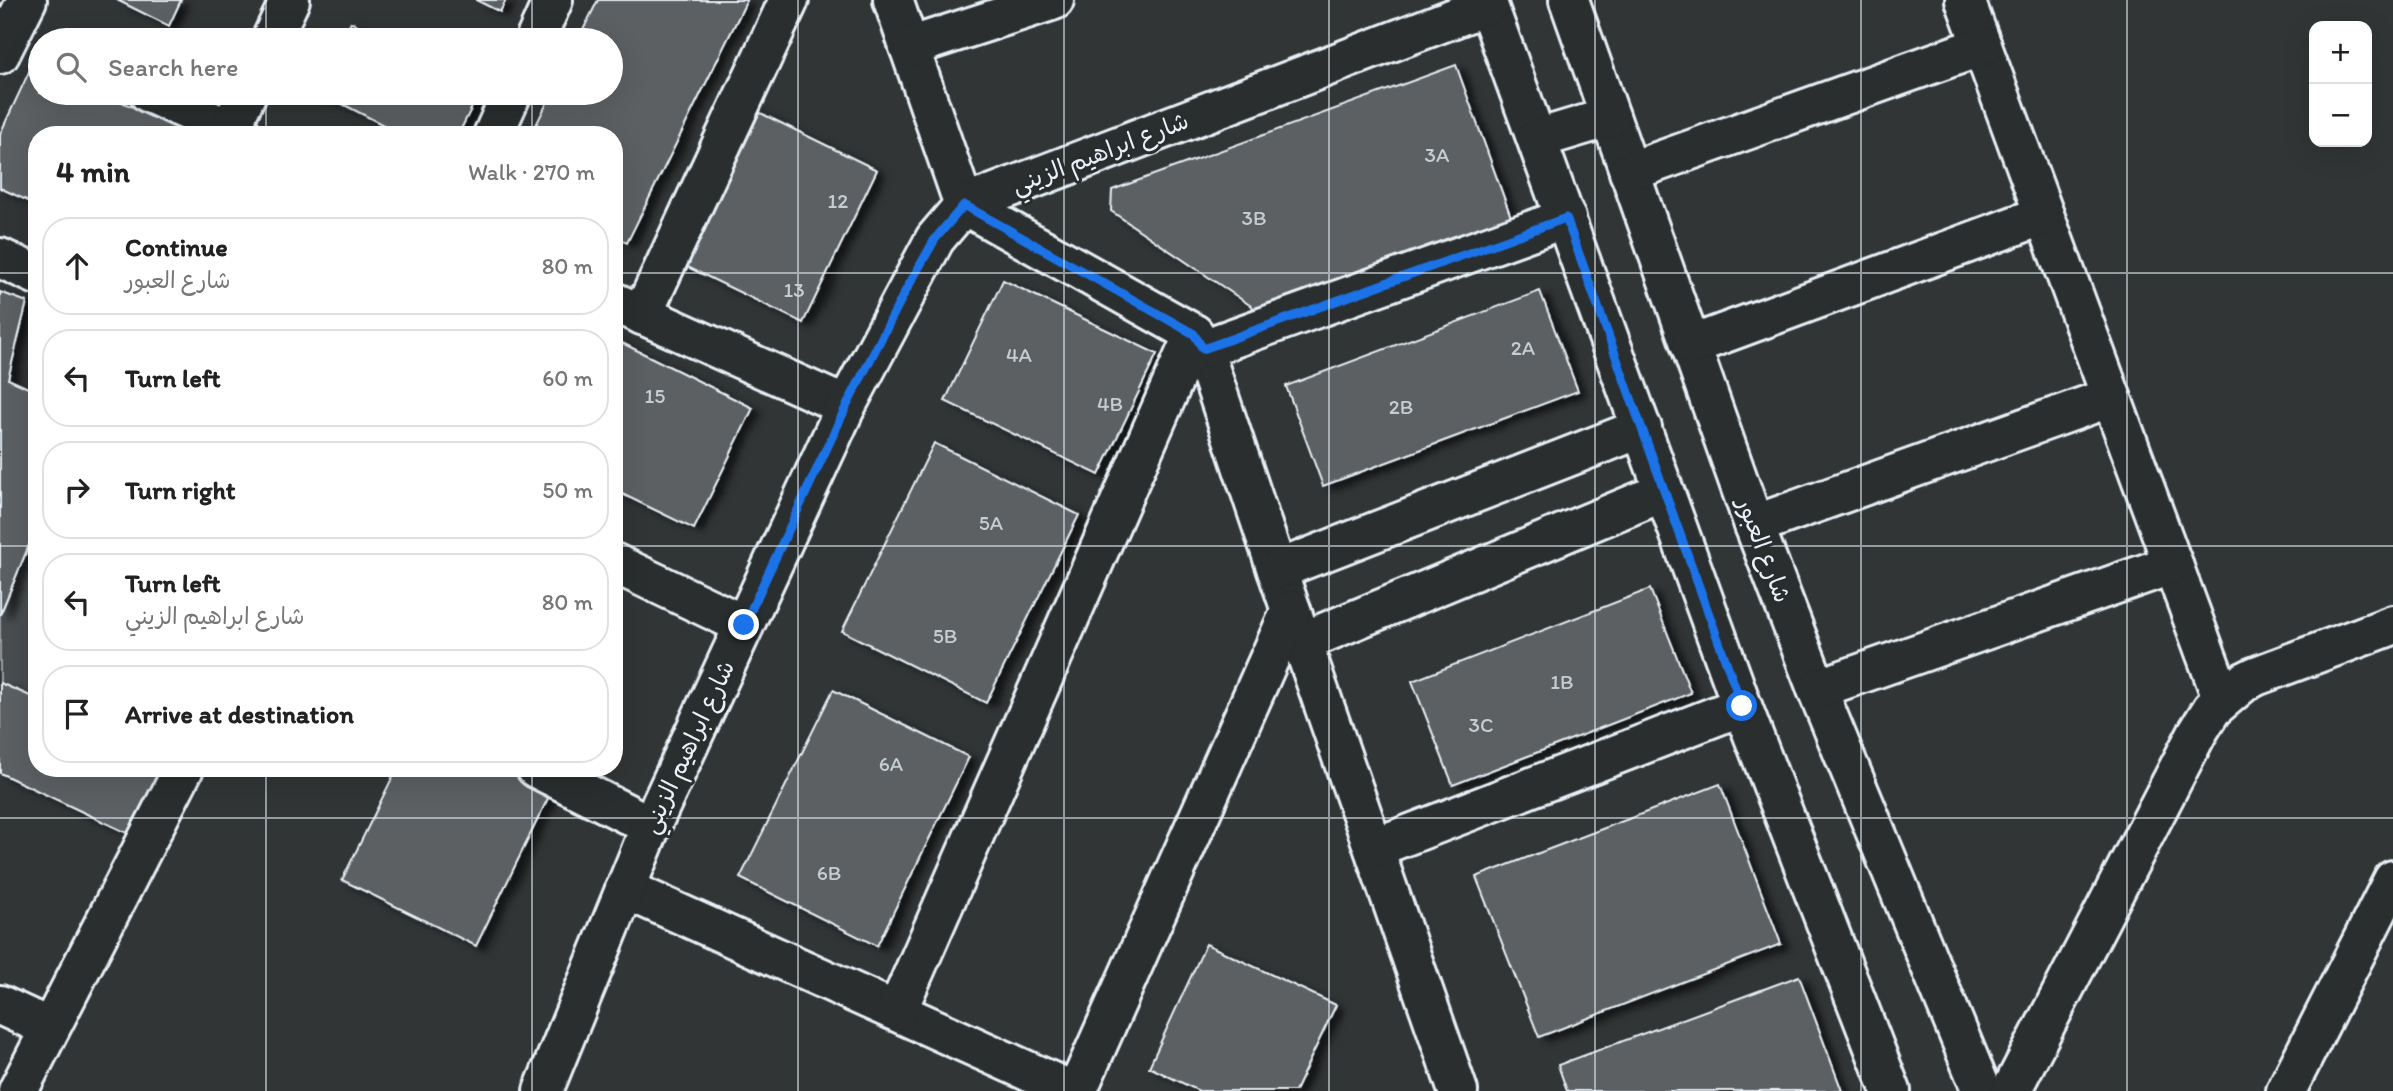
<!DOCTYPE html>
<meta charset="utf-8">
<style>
body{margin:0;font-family:Itim,"Playpen Sans Arabic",sans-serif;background:#f2f2f2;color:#222}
.controls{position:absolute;right:21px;top:21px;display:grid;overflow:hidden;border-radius:14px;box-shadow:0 7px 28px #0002}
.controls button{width:63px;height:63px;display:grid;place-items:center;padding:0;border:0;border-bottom:2px solid #e0e0e0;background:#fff;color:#222;font:35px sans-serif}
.stop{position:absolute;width:21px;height:21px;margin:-16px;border:5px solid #1a73e8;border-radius:50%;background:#fff}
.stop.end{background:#1a73e8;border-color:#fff;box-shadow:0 2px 7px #0008}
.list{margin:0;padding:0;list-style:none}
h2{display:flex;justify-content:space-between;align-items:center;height:91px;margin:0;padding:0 28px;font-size:30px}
h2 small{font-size:23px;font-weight:400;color:#767676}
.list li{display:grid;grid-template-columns:46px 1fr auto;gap:21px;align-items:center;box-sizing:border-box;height:98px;margin:0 14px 14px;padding:0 14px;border:2px solid #e0e0e0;border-radius:28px}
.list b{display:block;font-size:26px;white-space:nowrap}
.list p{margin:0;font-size:23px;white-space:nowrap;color:#767676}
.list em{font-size:23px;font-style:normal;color:#767676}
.icon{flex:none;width:38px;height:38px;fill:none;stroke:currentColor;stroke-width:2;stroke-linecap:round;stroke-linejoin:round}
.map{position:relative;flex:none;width:2393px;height:1091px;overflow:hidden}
.search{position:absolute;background:#fff;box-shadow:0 7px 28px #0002;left:28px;top:28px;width:595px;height:77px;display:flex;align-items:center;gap:18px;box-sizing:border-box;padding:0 24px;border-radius:38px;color:#767676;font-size:26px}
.panel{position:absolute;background:#fff;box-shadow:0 7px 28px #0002;left:28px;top:126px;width:595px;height:651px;border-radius:28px}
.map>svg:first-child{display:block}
</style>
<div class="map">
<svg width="2393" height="1091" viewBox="0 0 2393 1091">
<defs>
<filter id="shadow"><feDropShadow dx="8" dy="4.5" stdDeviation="3.5" flood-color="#0009"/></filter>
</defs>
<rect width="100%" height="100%" fill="#323536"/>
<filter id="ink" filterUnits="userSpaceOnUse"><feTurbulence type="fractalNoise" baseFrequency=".0143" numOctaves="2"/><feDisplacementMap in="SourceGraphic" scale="14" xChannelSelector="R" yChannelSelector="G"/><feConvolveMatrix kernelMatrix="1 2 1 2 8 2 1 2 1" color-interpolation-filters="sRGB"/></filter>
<g filter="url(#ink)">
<path fill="#494d4f" stroke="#989fa4" stroke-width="2" d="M37,526V699L0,683V615Z"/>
<g fill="#5c6063" stroke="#e8f1f8" stroke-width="2" filter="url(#shadow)">
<path d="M117,0H181L169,26Z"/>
<path d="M476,0H506L500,12Z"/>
<path d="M598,0H747L627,243L614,236V135H531L552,93H611V40H578Z"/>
<path d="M351,22L386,40H341Z"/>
<path d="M34,61L40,64V93H103L180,129L177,135H37V205L0,188V134Z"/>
<path d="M1456,65L1512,220L1257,310L1111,211L1112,190Z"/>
<path d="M321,93H479L458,135H403Z"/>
<path d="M744,105L877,170L803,323L669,258Z"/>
<path d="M1003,280L1157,354L1099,475L945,401Z"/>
<path d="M1540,291L1578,391L1323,486L1286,386Z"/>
<path d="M0,292L27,302L8,379L37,392V526L0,615Z"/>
<path d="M614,339L753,408L694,529L614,490Z"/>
<path d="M934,443L1079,515L986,703L842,631Z"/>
<path d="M1650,589L1691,693L1453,785L1412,681Z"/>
<path d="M0,683L37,699V768H184L146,842L0,773Z"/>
<path d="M833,690L969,757L877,946L740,878Z"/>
<path d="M397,768H503L551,792L476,946L342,880Z"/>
<path d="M1720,784L1781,944L1539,1037L1476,877Z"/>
<path d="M1206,944L1336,1005L1295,1091H1199L1149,1067Z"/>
<path d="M1799,976L1842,1091H1567L1558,1065Z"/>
</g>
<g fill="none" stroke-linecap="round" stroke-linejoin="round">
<g stroke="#e8f1f8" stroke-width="44">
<g id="minor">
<path d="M893,0L964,205L1194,334L1203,349L1277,570L1458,1091"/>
<path d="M1486,0L1742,706L1891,1091"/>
<path d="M1569,0L1754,525L1817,689L1982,1091"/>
<path d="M1965,0L2222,698"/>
<path d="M271,40L290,0"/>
<path d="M535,40L553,0"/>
<path d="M909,47L1054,0"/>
<path d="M0,54L27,0"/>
<path d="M149,93L242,135"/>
<path d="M230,129L247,93"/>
<path d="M493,135L512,93"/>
<path d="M1537,139L1610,117"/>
<path d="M1629,172L1982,46"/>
<path d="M0,258L37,275"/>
<path d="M614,302L846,406"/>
<path d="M642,315L789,0"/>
<path d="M1692,345L2044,215"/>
<path d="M1203,349L1566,218"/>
<path d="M1754,525L2111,397"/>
<path d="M614,563L744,625"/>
<path d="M1277,570L1642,428"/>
<path d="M1302,642L1663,492"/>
<path d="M1817,689L2173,564"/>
<path d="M536,768L651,826"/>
<path d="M1374,848L1742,706"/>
<path d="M625,889L1072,1091"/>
<path d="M0,1005L50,1028"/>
<path d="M897,1011L1194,334"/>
<path d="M18,1091L184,768"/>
<path d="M543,1091L651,826L846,406L935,239L964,205L1488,5"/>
<path d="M1077,1091L1291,610"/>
<path d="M2011,1091L2197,733L2212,709L2244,682L2256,676L2393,625"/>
<path d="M2286,1091L2393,880"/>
</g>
</g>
<use href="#minor" stroke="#2a2d2e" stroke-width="38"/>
</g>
</g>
<g fill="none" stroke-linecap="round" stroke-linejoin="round" filter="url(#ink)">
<path stroke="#1a73e8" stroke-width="9" d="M744,625L846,407L905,292L935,239L964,205L1194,334L1203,349L1566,218L1742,706"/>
</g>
<path fill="none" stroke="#e8f1f8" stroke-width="2" stroke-opacity="0.55" d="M266,0V40M532,0V40M798,0V1091M1064,0V1091M1329,0V1091M1595,0V1091M1861,0V1091M2127,0V1091M266,93V135M532,93V135M0,273H37M614,273H2393M0,546H37M614,546H2393M266,768V1091M532,768V1091M0,818H2393"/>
<g text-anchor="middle" stroke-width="6" stroke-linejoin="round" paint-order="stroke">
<g font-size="21" fill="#c5cdd3">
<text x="1437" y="162">3A</text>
<text x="838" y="208">12</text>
<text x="1254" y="225">3B</text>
<text x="794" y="297">13</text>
<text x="1523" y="355">2A</text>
<text x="1019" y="362">4A</text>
<text x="655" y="403">15</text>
<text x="1110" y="411">4B</text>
<text x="1401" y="414">2B</text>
<text x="991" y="530">5A</text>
<text x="945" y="643">5B</text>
<text x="1562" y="689">1B</text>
<text x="1481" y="732">3C</text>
<text x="891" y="771">6A</text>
<text x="829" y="880">6B</text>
</g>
<g font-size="24" fill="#e8f1f8" stroke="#2a2d2e">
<text transform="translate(1100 153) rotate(-21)" y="8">شارع ابراهيم الزيني</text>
<text transform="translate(1764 550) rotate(69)" y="8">شارع العبور</text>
<text transform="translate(688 747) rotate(-65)" y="8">شارع ابراهيم الزيني</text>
</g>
</g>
</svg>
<div class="controls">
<button>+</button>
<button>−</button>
</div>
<div class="stop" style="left:1742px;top:706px"></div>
<div class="stop end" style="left:744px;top:625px"></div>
<div class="search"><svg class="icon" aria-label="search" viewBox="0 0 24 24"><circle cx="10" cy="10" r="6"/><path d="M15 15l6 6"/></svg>Search here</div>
<section class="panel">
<h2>4 min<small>Walk · 270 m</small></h2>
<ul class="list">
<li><svg class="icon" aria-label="ahead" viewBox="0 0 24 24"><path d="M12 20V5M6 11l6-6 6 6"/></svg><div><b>Continue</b><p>شارع العبور</p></div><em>80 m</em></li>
<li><svg class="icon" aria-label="left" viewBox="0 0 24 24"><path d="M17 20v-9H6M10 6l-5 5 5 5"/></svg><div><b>Turn left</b></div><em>60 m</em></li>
<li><svg class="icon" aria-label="right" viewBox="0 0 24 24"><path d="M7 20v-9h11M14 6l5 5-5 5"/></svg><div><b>Turn right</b></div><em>50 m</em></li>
<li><svg class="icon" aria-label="left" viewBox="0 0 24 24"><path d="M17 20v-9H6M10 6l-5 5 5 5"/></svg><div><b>Turn left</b><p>شارع ابراهيم الزيني</p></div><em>80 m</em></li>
<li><svg class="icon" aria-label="arrive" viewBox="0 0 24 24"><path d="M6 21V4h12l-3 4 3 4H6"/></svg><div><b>Arrive at destination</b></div></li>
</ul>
</section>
</div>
